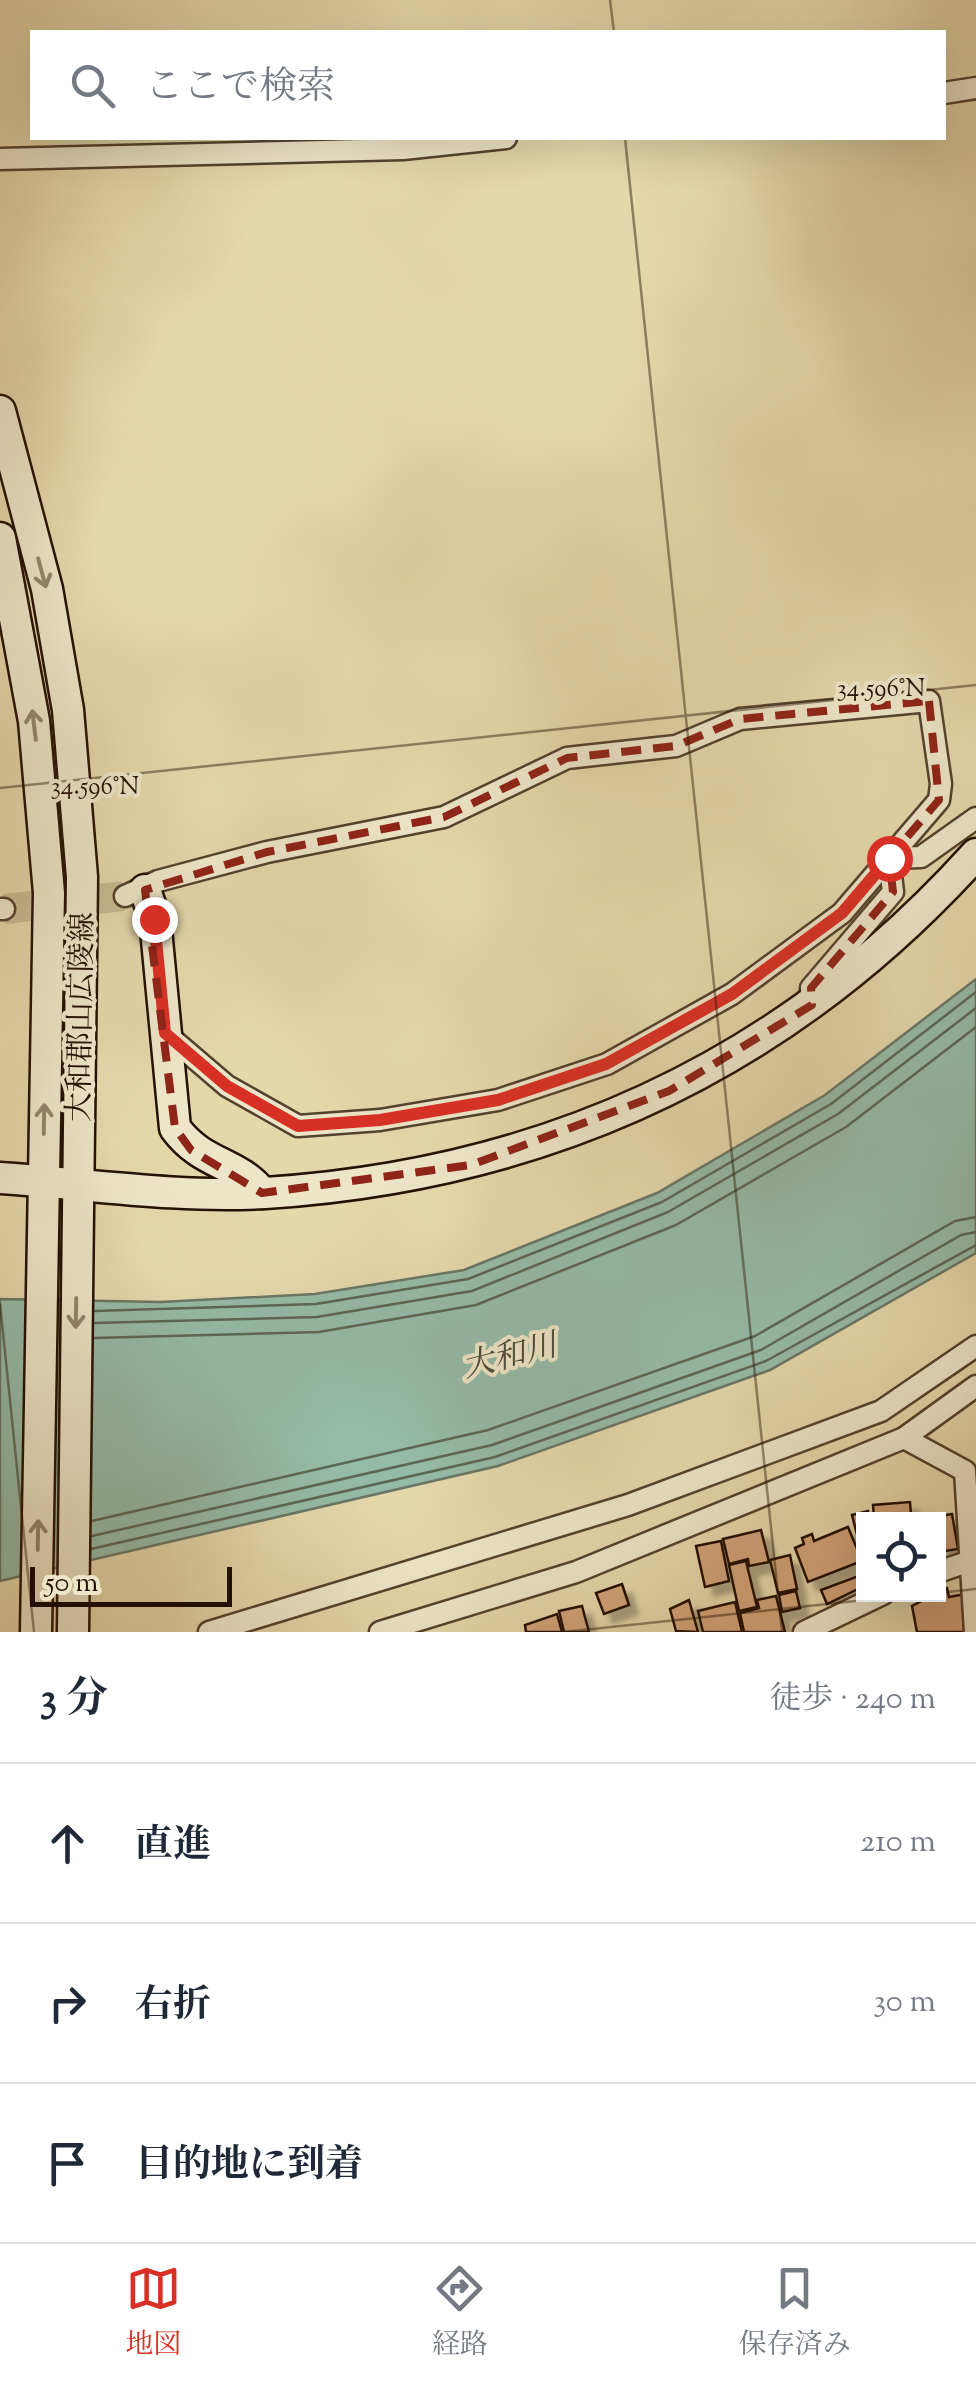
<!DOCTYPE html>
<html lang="ja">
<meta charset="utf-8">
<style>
body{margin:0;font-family:"Sorts Mill Goudy","Noto Serif JP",serif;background:#f2f2f3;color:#1f2937}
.controls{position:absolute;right:30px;bottom:30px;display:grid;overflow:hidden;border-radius:0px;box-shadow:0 10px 40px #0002}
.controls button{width:90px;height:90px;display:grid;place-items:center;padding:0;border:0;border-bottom:2px solid #e0e1e3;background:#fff;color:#1f2937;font:50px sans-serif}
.scale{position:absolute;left:30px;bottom:25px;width:202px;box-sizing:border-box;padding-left:10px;border:5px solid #241103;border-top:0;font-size:28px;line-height:35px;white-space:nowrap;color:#241103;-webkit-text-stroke:8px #ede5c8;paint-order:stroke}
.stop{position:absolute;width:30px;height:30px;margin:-22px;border:8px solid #d93025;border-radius:50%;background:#fff}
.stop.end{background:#d93025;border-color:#fff;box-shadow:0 2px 10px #0008}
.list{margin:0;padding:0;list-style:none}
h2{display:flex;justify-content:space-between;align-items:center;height:130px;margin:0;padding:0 40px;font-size:42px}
h2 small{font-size:32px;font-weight:400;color:#747a83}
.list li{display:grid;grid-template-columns:65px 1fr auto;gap:30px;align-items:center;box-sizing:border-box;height:160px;padding:0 40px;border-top:2px solid #e0e1e3}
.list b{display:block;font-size:38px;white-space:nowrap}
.list em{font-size:32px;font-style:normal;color:#747a83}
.icon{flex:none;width:55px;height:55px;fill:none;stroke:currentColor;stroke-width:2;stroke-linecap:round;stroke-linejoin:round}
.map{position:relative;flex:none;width:976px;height:1632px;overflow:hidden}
.search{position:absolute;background:#fff;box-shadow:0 10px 40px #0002;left:30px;right:30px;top:30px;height:110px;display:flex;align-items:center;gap:25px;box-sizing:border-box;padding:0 35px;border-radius:0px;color:#747a83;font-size:38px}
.sheet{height:610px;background:#fff}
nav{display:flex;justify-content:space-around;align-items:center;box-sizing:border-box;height:140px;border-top:2px solid #e0e1e3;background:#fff;font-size:28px;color:#747a83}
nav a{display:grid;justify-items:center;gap:5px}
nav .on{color:#d93025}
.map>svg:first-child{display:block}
</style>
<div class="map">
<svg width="976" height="1632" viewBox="0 0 976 1632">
<defs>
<filter id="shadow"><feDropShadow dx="9" dy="9" stdDeviation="2.5" flood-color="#0004"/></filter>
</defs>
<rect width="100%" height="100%" fill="#e4d7aa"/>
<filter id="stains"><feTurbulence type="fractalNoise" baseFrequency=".002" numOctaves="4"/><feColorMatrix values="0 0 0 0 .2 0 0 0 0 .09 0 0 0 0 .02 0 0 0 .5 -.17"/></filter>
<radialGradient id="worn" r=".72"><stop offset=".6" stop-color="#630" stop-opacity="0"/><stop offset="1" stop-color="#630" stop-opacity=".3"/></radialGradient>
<path fill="#95baa7" stroke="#687665" stroke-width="2.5" d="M976,979V1253L770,1370L498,1466L0,1581V1299L161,1302L315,1294L464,1270L657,1193L825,1095Z"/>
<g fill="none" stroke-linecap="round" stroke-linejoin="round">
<g stroke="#5c6655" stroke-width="2.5">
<path d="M94,1311L316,1304L468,1279L662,1202L831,1104L976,992"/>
<path d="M94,1323L317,1317L472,1291L668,1212L838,1114L976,1008"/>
<path d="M94,1338L319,1332L476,1305L676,1225L846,1127L976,1027"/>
<path d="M92,1521L488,1430L755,1336L955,1221L976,1217"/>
<path d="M92,1536L492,1445L761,1350L961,1235L976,1232"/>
<path d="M91,1549L495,1457L766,1361L976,1245"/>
</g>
</g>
<g fill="#d1a278" stroke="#241103" stroke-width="2.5" filter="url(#shadow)">
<path d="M910,1502L911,1515L874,1518L873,1505Z"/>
<path d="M868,1511L870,1520H864V1562L852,1515Z"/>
<path d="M952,1514L958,1549L938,1552V1520H916Z"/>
<path d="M848,1527L862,1561L808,1582L795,1548L804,1544L802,1538L812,1534L814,1541Z"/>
<path d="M761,1530L769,1562L749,1566L748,1559L729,1564L723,1539Z"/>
<path d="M721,1541L729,1581L705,1587L696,1546Z"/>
<path d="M790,1555L797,1589L778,1593L770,1560Z"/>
<path d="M746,1561L757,1607L739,1611L729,1565Z"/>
<path d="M864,1574V1586L827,1604L821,1590Z"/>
<path d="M622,1584L629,1605L604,1614L596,1593Z"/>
<path d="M947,1588L949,1597L965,1594L969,1632H917L912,1606Z"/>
<path d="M796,1591L800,1608L782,1612L779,1595Z"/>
<path d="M776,1596L785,1632H744L740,1613L759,1608L757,1600Z"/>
<path d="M689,1600L698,1632L676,1631L670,1609Z"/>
<path d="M735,1602L742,1632H703L698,1611Z"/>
<path d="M582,1606L589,1632H564L559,1611Z"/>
<path d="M557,1614L562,1632H526L525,1625Z"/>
</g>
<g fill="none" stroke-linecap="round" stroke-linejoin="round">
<path stroke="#c7b991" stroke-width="30" stroke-dasharray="30 15" stroke-linecap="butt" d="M4,909L125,896"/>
<g stroke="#54422d" stroke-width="25">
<g id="street">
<path d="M944,93L976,88"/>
<path d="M0,159L403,149L506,138"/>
<path d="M125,896L158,881L267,852L444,817L567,758L676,746L740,719L929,701L941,784L939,800L842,913L732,994L607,1064L498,1100L380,1120L298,1126L227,1086L165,1033"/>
<path d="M0,909H4"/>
<path d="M811,997V988L893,892L889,858L921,857L976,818"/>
<path d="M904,1438L965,1471L975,1632"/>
<path d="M938,1572L976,1559"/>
<path d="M209,1632L628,1505L881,1411L976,1346"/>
<path d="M380,1632L576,1572L904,1438L976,1386"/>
<path d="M804,1632L883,1594"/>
</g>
</g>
<g stroke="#241103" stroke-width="35">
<g id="secondary">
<path d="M0,411L47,589L68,710L82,877L73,1632"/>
<path d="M0,538L34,721L49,893L36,1632"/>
<path d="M145,890L155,919L175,1128C203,1166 237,1161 262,1193"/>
<path d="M0,1178C88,1184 176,1198 265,1193C547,1175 786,1065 976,854"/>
</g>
</g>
<use href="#street" stroke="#ede5c8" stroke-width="20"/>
<use href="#secondary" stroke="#ede5c8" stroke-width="30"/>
</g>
<defs><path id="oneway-shaft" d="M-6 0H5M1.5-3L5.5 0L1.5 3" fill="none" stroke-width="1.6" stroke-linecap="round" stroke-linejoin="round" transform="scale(2.5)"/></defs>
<g stroke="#93866f">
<use href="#oneway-shaft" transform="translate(42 573) rotate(75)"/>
<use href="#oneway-shaft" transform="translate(34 725) rotate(-97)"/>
<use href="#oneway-shaft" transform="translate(44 1119) rotate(-89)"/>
<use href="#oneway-shaft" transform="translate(76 1313) rotate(91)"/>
<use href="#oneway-shaft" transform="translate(38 1535) rotate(-89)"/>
</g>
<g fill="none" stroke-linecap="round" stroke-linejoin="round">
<path stroke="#d93025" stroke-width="12" d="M154,919L165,1033L227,1086L298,1126L380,1120L498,1100L606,1064L732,994L842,913L889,858"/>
</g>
<path fill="none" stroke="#8f2418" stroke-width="8" stroke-dasharray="20 12" stroke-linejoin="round" d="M929,701L939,800L889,858L893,892L811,988L812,1005L669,1091L471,1165L262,1193L191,1150L175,1128L145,890L267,852L444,817L567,758L676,746L740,719Z"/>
<path fill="none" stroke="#241103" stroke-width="2.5" stroke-opacity="0.45" d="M610,0L614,32M625,138L782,1632M0,788L976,685M0,1304L34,1632M938,1593L976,1589M564,1632L921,1594"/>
<g text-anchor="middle" stroke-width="8" stroke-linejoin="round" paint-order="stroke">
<g font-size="30" fill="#241103" stroke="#ede5c8">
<text transform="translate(80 1017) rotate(-89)" y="10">大和郡山広陵線</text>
</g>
<g font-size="32" font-style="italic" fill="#4c4c3c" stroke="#ede5c8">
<text transform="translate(509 1355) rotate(-14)" y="11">大和川</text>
</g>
</g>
<g font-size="25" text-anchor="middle" fill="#241103" stroke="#ede5c8" stroke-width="8" stroke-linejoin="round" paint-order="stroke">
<text x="881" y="696">34.596°N</text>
<text x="95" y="794">34.596°N</text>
</g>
<rect width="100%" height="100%" filter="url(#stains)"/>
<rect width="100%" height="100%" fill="url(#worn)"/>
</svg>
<div class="controls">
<button><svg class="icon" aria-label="locate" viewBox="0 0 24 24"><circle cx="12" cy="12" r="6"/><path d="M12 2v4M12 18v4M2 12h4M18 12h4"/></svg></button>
</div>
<div class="scale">50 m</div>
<div class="stop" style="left:889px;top:858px"></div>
<div class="stop end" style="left:154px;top:919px"></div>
<div class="search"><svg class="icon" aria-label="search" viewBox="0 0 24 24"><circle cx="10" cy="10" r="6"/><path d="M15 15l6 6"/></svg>ここで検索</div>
</div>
<section class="sheet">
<h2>3 分<small>徒歩 · 240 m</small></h2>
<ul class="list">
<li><svg class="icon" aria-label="ahead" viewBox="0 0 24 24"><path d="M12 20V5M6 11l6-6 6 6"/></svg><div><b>直進</b></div><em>210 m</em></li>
<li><svg class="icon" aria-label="right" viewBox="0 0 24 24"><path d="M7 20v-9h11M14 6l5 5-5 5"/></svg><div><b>右折</b></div><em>30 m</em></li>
<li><svg class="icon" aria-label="arrive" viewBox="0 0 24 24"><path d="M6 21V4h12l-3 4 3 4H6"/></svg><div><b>目的地に到着</b></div></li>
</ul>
</section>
<nav>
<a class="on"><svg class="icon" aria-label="map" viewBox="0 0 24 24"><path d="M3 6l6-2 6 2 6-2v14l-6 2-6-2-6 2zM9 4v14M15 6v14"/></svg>地図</a>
<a><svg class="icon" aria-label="directions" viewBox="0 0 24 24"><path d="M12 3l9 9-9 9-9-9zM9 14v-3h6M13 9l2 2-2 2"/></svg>経路</a>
<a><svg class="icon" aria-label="saved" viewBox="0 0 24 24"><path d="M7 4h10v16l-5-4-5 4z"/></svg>保存済み</a>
</nav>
